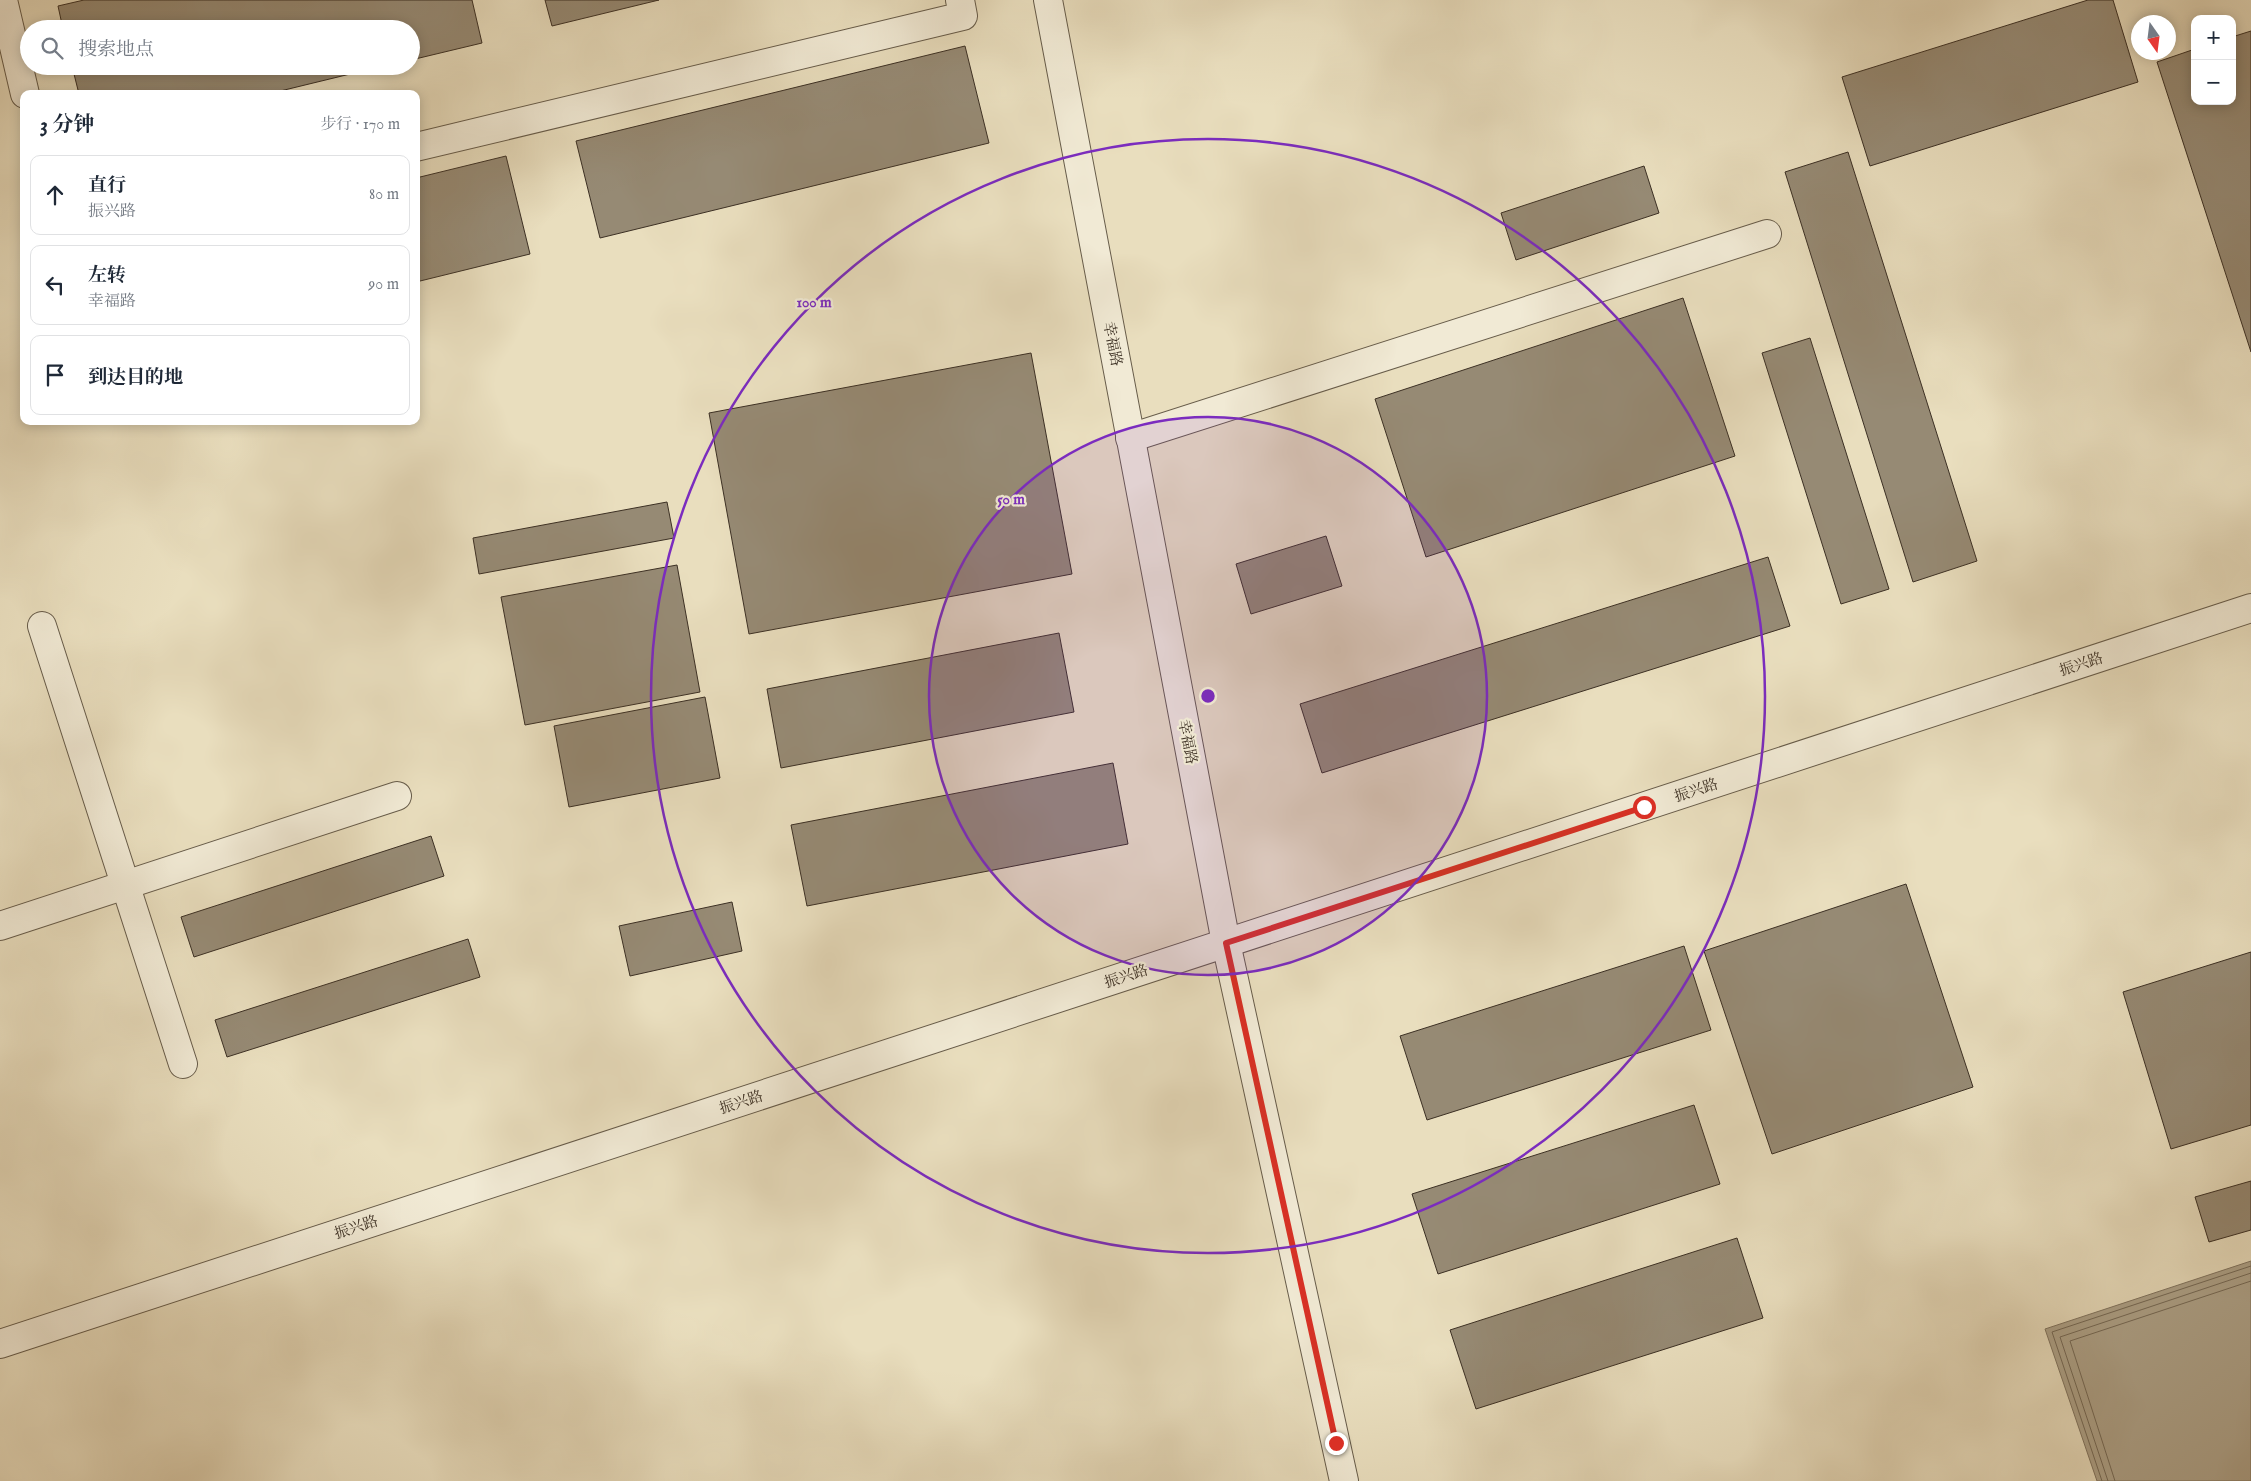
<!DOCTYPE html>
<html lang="zh">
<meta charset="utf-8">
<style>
body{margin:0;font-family:"IM FELL English","Noto Serif SC",serif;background:#f6f6f7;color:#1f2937}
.controls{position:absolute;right:15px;top:15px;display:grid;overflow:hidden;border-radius:10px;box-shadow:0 2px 12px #0003}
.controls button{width:45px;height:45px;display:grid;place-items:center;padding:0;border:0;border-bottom:1px solid #e0e1e3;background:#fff;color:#1f2937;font:25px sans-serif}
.compass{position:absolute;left:2131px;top:15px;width:45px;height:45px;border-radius:50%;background:#fff;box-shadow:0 2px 12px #0003;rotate:166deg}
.stop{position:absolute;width:15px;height:15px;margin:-11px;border:4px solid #d93025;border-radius:50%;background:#fff}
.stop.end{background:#d93025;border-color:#fff;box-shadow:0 1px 5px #0008}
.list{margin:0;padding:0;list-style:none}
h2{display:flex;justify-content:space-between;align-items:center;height:65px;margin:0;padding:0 20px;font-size:21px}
h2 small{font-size:16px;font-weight:400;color:#747a83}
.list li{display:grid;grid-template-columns:32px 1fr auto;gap:15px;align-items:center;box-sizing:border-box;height:80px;margin:0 10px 10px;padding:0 10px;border:1px solid #e0e1e3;border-radius:10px}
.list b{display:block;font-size:19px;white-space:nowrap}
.list p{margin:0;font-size:16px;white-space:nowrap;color:#747a83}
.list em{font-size:16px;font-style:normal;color:#747a83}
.icon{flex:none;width:28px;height:28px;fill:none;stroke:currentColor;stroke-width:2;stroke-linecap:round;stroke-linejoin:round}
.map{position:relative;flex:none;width:2251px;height:1481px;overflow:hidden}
.search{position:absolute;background:#fff;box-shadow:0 2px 12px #0003;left:20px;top:20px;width:400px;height:55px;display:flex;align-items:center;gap:12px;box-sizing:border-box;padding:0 18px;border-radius:28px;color:#747a83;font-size:19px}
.panel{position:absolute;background:#fff;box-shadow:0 2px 12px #0003;left:20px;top:90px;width:400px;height:335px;border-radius:10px}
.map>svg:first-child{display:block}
</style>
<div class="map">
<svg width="2251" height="1481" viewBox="0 0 2251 1481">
<rect width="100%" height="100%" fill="#e9debe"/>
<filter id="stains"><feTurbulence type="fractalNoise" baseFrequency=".004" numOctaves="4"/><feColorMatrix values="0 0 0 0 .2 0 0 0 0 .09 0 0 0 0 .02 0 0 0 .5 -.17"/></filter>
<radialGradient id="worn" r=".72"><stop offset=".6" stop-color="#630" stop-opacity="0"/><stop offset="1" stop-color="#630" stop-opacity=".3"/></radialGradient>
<path fill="#aea38a" stroke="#807561" d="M2251,1261V1481H2097L2045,1329Z"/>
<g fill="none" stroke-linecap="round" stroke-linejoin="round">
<g stroke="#756a57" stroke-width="1">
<path d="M2102,1481L2052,1332L2251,1266"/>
<path d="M2108,1481L2060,1337L2251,1273"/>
<path d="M2115,1481L2070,1341L2251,1281"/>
</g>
</g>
<g fill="#968a74" stroke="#3c3024">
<path d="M84,0H472L482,43L411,60V29H63L58,6Z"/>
<path d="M545,0H659L552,26Z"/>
<path d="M2088,0H2113L2138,82L1870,166L1842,77Z"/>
<path d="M2251,31V352L2157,62L2195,49V101H2232V37Z"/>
<path d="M965,46L989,143L600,238L576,141Z"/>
<path d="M72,66H383L268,94H79Z"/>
<path d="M1848,152L1977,561L1913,582L1785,172Z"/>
<path d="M506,156L530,254L416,282V178Z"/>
<path d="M1644,166L1659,213L1516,260L1501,213Z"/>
<path d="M1683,298L1735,456L1426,557L1375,399Z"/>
<path d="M1810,338L1889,589L1841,604L1762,353Z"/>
<path d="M1031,353L1072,574L749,634L709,413Z"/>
<path d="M667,502L674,538L479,574L473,538Z"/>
<path d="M1326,536L1342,586L1251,614L1236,564Z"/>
<path d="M1768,557L1790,626L1322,773L1300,704Z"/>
<path d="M677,565L700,692L525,725L501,597Z"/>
<path d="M1059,633L1074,712L781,768L767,689Z"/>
<path d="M705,697L720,778L569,807L554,726Z"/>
<path d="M1113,763L1128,844L807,906L791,825Z"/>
<path d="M431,836L444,876L194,957L181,917Z"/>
<path d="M1906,884L1973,1087L1772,1154L1704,951Z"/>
<path d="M732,902L742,951L630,976L619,926Z"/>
<path d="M468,939L480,977L227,1057L215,1020Z"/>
<path d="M1684,946L1711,1030L1427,1120L1400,1036Z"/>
<path d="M2251,952V1125L2171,1149L2123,992Z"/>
<path d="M1694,1105L1720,1184L1438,1274L1412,1194Z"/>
<path d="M2251,1181V1230L2209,1242L2195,1197Z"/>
<path d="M1737,1238L1763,1318L1476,1409L1450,1330Z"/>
</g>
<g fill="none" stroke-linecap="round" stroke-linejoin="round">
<g stroke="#675c4a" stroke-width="30">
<g id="minor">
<path d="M3,0L25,94"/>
<path d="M1048,0L1226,943L1344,1481"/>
<path d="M416,147L963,16L960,0"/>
<path d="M1130,438L1767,234"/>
<path d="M42,626L183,1064"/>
<path d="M0,926L397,796"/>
<path d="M0,1344L2251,608"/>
</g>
</g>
<use href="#minor" stroke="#f1ead5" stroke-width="28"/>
</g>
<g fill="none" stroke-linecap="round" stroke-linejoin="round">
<path stroke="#d93025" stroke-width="6" d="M1336,1443L1226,943L1644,807"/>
</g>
<circle cx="1208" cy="696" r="279" fill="#7b2cbf" fill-opacity=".12"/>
<g fill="none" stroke="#7b2cbf" stroke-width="2.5">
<circle cx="1208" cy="696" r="279"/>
<circle cx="1208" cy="696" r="557"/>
</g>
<g text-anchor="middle" stroke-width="4.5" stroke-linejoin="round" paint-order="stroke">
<g font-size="15" fill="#3c3024" stroke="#f1ead5">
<text transform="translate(1113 344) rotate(79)" y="5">幸福路</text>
<text transform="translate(2081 664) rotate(-18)" y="5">振兴路</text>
<text transform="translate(1188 742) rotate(79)" y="5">幸福路</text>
<text transform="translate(1696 790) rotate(-18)" y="5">振兴路</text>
<text transform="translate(1126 976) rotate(-18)" y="5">振兴路</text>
<text transform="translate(741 1102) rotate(-18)" y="5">振兴路</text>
<text transform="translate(356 1227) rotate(-18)" y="5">振兴路</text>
</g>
</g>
<circle cx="1208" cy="696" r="8" fill="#7b2cbf" stroke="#f1ead5" stroke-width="2.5"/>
<g font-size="15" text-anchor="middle" font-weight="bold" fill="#7b2cbf" stroke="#f1ead5" stroke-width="4.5" stroke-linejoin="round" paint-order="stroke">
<text x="814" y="307">100 m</text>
<text x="1011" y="504">50 m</text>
</g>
<rect width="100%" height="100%" filter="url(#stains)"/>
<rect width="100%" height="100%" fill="url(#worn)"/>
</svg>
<div class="controls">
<button>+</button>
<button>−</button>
</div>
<svg class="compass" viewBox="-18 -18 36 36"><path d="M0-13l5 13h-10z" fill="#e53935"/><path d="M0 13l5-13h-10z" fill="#747a83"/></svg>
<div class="stop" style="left:1644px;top:807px"></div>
<div class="stop end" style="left:1336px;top:1443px"></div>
<div class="search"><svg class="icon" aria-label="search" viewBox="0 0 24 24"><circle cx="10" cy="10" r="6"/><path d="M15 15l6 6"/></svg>搜索地点</div>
<section class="panel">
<h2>3 分钟<small>步行 · 170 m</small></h2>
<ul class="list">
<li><svg class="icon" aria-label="ahead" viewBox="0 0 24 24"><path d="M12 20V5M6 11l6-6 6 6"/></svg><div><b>直行</b><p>振兴路</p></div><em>80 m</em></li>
<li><svg class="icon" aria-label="left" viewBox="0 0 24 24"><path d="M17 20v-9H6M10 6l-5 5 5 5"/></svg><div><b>左转</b><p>幸福路</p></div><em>90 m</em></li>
<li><svg class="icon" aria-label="arrive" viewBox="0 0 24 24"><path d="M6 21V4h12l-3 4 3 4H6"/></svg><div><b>到达目的地</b></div></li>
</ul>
</section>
</div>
